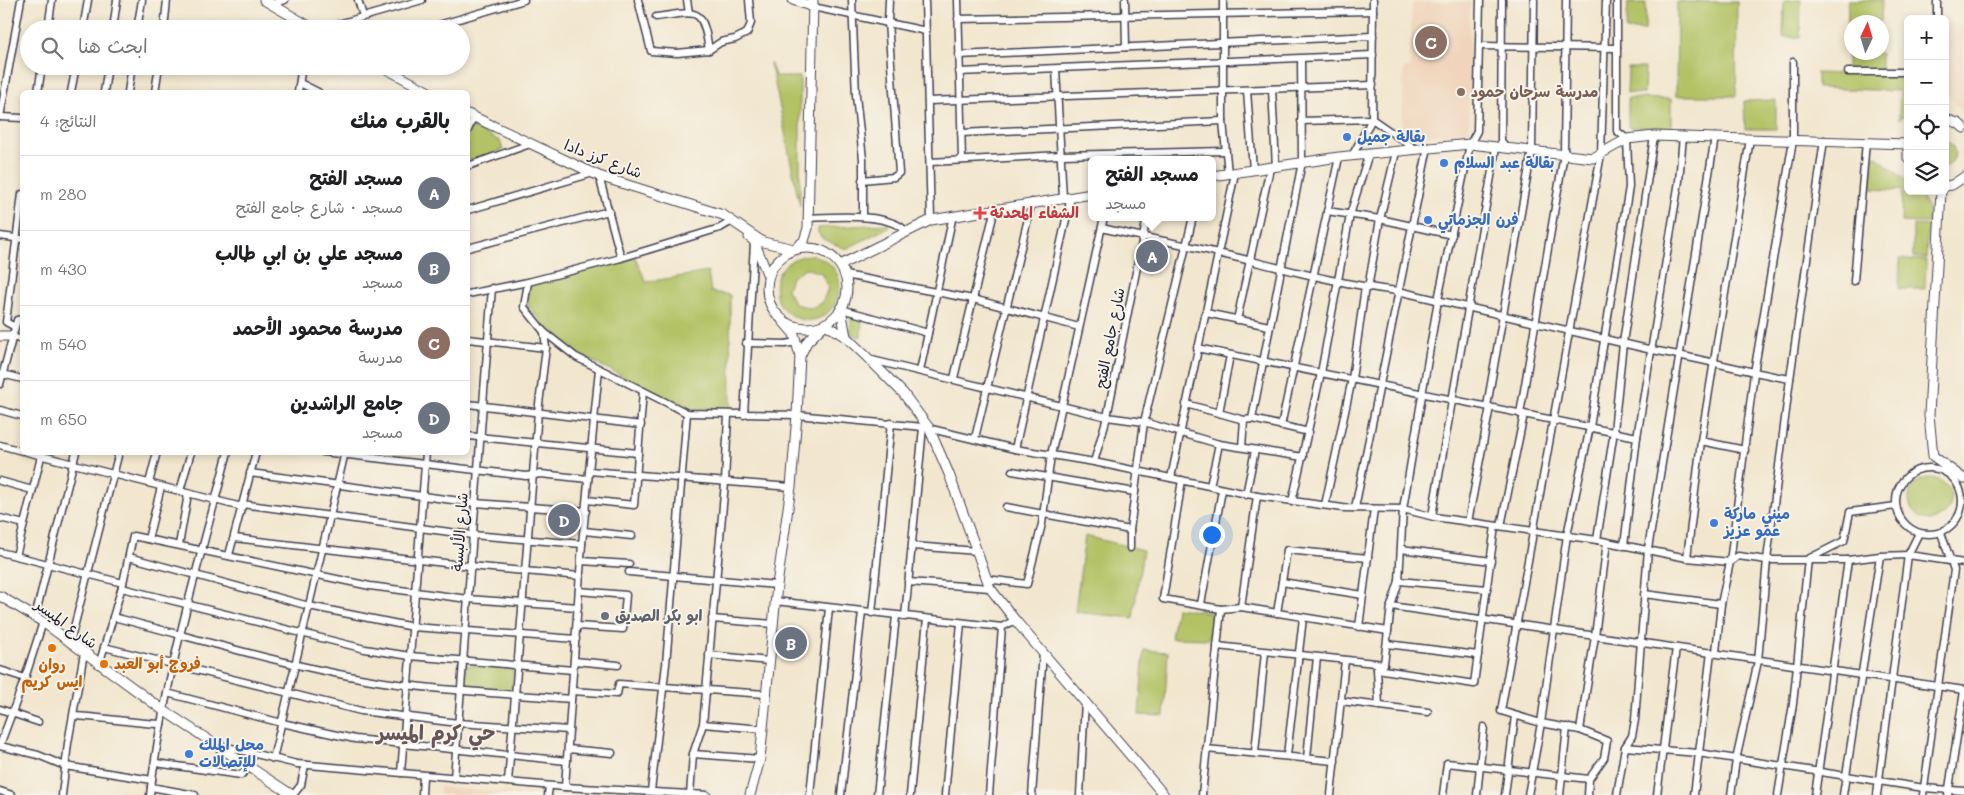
<!DOCTYPE html>
<html lang="ar">
<meta charset="utf-8">
<style>
body{margin:0;font-family:Mali,"Playpen Sans Arabic",sans-serif;background:#f6f6f6;color:#202124;direction:rtl}
.controls{position:absolute;right:15px;top:15px;display:grid;overflow:hidden;border-radius:8px;box-shadow:0 2px 8px #0003}
.controls button{width:45px;height:45px;display:grid;place-items:center;padding:0;border:0;border-bottom:1px solid #e0e0e0;background:#fff;color:#202124;font:25px sans-serif}
.compass{position:absolute;left:1844px;top:15px;width:45px;height:45px;border-radius:50%;background:#fff;box-shadow:0 2px 8px #0003;rotate:4deg}
.you{position:absolute;left:1211px;top:534px;width:18px;height:18px;margin:-12px;border:4px solid #fff;border-radius:50%;background:#1a73e8;box-shadow:0 0 0 8px #1a73e833}
.badge{display:grid;place-items:center;width:32px;height:32px;border-radius:50%;background:#b45309;color:#fff;font-size:16px;font-weight:700}
.pin{position:absolute;translate:-50% -50%;border:2px solid #fff;box-shadow:0 1px 5px #0006}
.popup{position:absolute;left:1088px;top:156px;width:128px;height:65px;box-sizing:border-box;display:grid;place-content:center;border-radius:8px;background:#fff;filter:drop-shadow(0 1px 4px #0005);font-size:16px;white-space:nowrap;color:#757577}
.popup b{font-size:19px;color:#202124}
.popup::after{content:'';position:absolute;left:50%;top:100%;margin-left:-10px;border:10px solid transparent;border-top-color:#fff}
.list{margin:0;padding:0;list-style:none}
h2{display:flex;justify-content:space-between;align-items:center;height:65px;margin:0;padding:0 20px;font-size:21px}
h2 small{font-size:16px;font-weight:400;color:#757577}
.list li{display:grid;grid-template-columns:32px 1fr auto;gap:15px;align-items:center;box-sizing:border-box;height:75px;padding:0 20px;border-top:1px solid #e0e0e0}
.list b{display:block;font-size:19px;white-space:nowrap}
.list p{margin:0;font-size:16px;white-space:nowrap;color:#757577}
.list em{font-size:16px;font-style:normal;color:#757577}
.icon{flex:none;width:28px;height:28px;fill:none;stroke:currentColor;stroke-width:2;stroke-linecap:round;stroke-linejoin:round}
.map{position:relative;flex:none;width:1964px;height:795px;overflow:hidden;direction:ltr}
.search{position:absolute;background:#fff;box-shadow:0 2px 8px #0003;left:20px;top:20px;width:450px;height:55px;display:flex;align-items:center;gap:12px;box-sizing:border-box;padding:0 18px;border-radius:28px;color:#757577;font-size:19px}
.panel{position:absolute;background:#fff;box-shadow:0 2px 8px #0003;left:20px;top:90px;width:450px;height:365px;border-radius:8px;direction:rtl}
.map>svg:first-child{display:block}
</style>
<div class="map">
<svg width="1964" height="795" viewBox="0 0 1964 795">
<rect width="100%" height="100%" fill="#f7f3e8"/>
<filter id="ink" filterUnits="userSpaceOnUse"><feTurbulence type="fractalNoise" baseFrequency=".02" numOctaves="2"/><feDisplacementMap in="SourceGraphic" scale="10" xChannelSelector="R" yChannelSelector="G"/><feConvolveMatrix kernelMatrix="1 2 1 2 8 2 1 2 1" color-interpolation-filters="sRGB"/></filter>
<filter id="wash" filterUnits="userSpaceOnUse"><feTurbulence type="fractalNoise" baseFrequency=".0096" numOctaves="4" result="noise"/><feDisplacementMap in="SourceGraphic" scale="20" xChannelSelector="R" yChannelSelector="G"/><feGaussianBlur stdDeviation="1.12" result="paint"/><feColorMatrix in="noise" values="0 0 0 0 0 0 0 0 0 0 0 0 0 0 0 0 0 1.4 0 .05"/><feComposite in="paint" operator="in"/></filter>
<g filter="url(#wash)">
<rect width="100%" height="100%" fill="#f2e6ce"/>
<g fill="#f0d5bc">
<path d="M1470,2L1469,133L1402,136L1404,68H1410L1412,3Z"/>
<path d="M1947,24L1964,25V115L1949,96L1946,86Z"/>
<path d="M440,787L532,794V795H440Z"/>
</g>
<g fill="#b2c265" stroke="#6a7250" fill-rule="evenodd">
<path d="M1784,0H1801L1800,37H1783Z"/>
<path d="M1848,0H1882L1881,22H1852V52L1881,53V74L1908,75V112L1899,119L1900,91L1817,88V74L1815,73L1847,74Z"/>
<path d="M1677,2H1737L1736,96H1676Z"/>
<path d="M1628,3H1646L1645,30H1626Z"/>
<path d="M770,63L776,77H800V206C789,158 782,111 770,63Z"/>
<path d="M1628,68H1645L1644,94L1627,93Z"/>
<path d="M1628,98L1671,99V128L1628,127Z"/>
<path d="M1776,100V129H1745L1744,101Z"/>
<path d="M471,127L500,141L503,150L468,161V135Z"/>
<path d="M1945,140C1958,146 1958,161 1945,167Z"/>
<path d="M1873,154L1908,182V191L1871,189Z"/>
<path d="M1902,193L1920,194L1928,208V223L1901,222Z"/>
<path d="M888,224L889,227L846,249L823,239L818,233V228Z"/>
<path d="M1913,225L1928,226L1926,258L1913,257Z"/>
<path d="M812,255C866,270 831,340 791,315C783,310 778,303 776,294C772,271 790,256 812,255ZM805,268L821,273L828,288L822,303L811,308L795,304L787,289L791,278Z"/>
<path d="M635,257L646,282L708,272L711,292L730,295L731,411L689,409L582,356L547,329L528,305V282L531,285Z"/>
<path d="M1900,259L1926,260L1925,289H1899Z"/>
<path d="M851,316L862,318L861,337L850,334Z"/>
<circle cx="1930" cy="499" r="21"/>
<path d="M1085,536L1143,550L1133,618L1075,612Z"/>
<path d="M1176,608L1213,613L1209,639L1171,638Z"/>
<path d="M1144,650L1168,652L1164,716L1139,715Z"/>
<path d="M466,665L513,669L512,692L463,689Z"/>
</g>
</g>
<g filter="url(#ink)">
<g fill="none" stroke-linecap="round" stroke-linejoin="round">
<g stroke="#413f51" stroke-width="9">
<g id="street">
<path d="M358,0L363,16"/>
<path d="M638,0L651,51L677,53L709,50L721,42L735,39L747,33L751,23L749,0"/>
<path d="M687,0L689,13"/>
<path d="M852,0L856,96L863,159V217"/>
<path d="M925,0L931,220"/>
<path d="M958,0L962,160"/>
<path d="M1125,0L1126,47"/>
<path d="M1223,0V121L1228,174"/>
<path d="M1502,0L1501,141L1508,149"/>
<path d="M271,4L285,0"/>
<path d="M813,7L926,31"/>
<path d="M656,17C698,12 702,5 709,50"/>
<path d="M958,19L1373,11"/>
<path d="M1937,19V0"/>
<path d="M48,29L52,0"/>
<path d="M83,29L88,0"/>
<path d="M113,29L117,0"/>
<path d="M137,29L142,0"/>
<path d="M164,29L167,0"/>
<path d="M321,29L422,0"/>
<path d="M425,29L524,0"/>
<path d="M1480,46L1617,48"/>
<path d="M959,55L1373,36"/>
<path d="M1056,69L1063,198"/>
<path d="M959,72L1373,55"/>
<path d="M1848,72H1908"/>
<path d="M300,83L318,92"/>
<path d="M1272,89L1276,167"/>
<path d="M1247,91L1253,170"/>
<path d="M38,92L42,66"/>
<path d="M71,92L76,66"/>
<path d="M104,92L108,66"/>
<path d="M128,92L132,66"/>
<path d="M155,92L159,66"/>
<path d="M298,92L302,66"/>
<path d="M928,101L1373,85"/>
<path d="M0,117L21,0"/>
<path d="M0,117L22,118"/>
<path d="M1301,121L1372,119L1414,148"/>
<path d="M468,130L473,118"/>
<path d="M961,133L1223,121"/>
<path d="M1352,156L1372,119L1373,0"/>
<path d="M930,162L1061,155L1225,151"/>
<path d="M468,166L530,144"/>
<path d="M599,176L621,258"/>
<path d="M862,180L894,177L899,173L888,22L889,0"/>
<path d="M468,210L593,173"/>
<path d="M1327,211L1380,219L1452,235"/>
<path d="M808,218C834,217 889,212 907,232"/>
<path d="M1102,228C1140,237 1180,243 1218,253C1278,267 1337,284 1398,291L1652,350C1699,358 1744,371 1790,379L1824,140"/>
<path d="M0,236L22,239"/>
<path d="M468,248L609,211"/>
<path d="M845,275L973,299L1079,327"/>
<path d="M1854,281L1866,142"/>
<path d="M528,282L524,307L544,332L576,357L687,413L797,415L923,427L1015,449L1094,462L1257,496L1343,508L1403,509L1434,517L1597,540L1687,558L1730,562L1738,556L1767,560H1848L1880,556L1908,555L1964,563"/>
<path d="M1368,288L1380,219L1396,152"/>
<path d="M468,294L528,282L621,258L720,228L732,221"/>
<path d="M841,309L928,333"/>
<path d="M1206,313L1269,326"/>
<path d="M1237,320L1270,168"/>
<path d="M15,327L6,322L22,194"/>
<path d="M11,336L22,340"/>
<path d="M468,339L546,348"/>
<path d="M746,343L785,344L797,342"/>
<path d="M1197,348L1637,437"/>
<path d="M872,360L1107,417L1144,422L1219,444L1303,457"/>
<path d="M920,371L953,215"/>
<path d="M2,374L22,379"/>
<path d="M954,378L995,208"/>
<path d="M0,384L17,320L22,319"/>
<path d="M468,404L641,425"/>
<path d="M1186,404L1244,420"/>
<path d="M1487,406L1532,150L1534,0"/>
<path d="M0,410L22,416"/>
<path d="M1219,413L1230,355"/>
<path d="M1520,414L1564,154L1566,0"/>
<path d="M744,415L754,243"/>
<path d="M1252,419L1309,432"/>
<path d="M1281,426L1339,157"/>
<path d="M468,436L638,453"/>
<path d="M975,438L1032,202"/>
<path d="M1701,441L1745,450"/>
<path d="M0,445L22,451"/>
<path d="M1242,447L1244,420L1252,419L1302,162L1301,59"/>
<path d="M1015,449L1071,197"/>
<path d="M27,452L242,507"/>
<path d="M323,452L526,476L541,474L588,479"/>
<path d="M1094,462L1107,417L1147,217"/>
<circle cx="1929" cy="501" r="33"/>
<path d="M589,471L791,487"/>
<path d="M1012,471L1135,492"/>
<path d="M250,473L475,503L586,511"/>
<path d="M1171,478L1235,173"/>
<path d="M1182,480L1163,599L1221,609L1241,607L1388,631"/>
<path d="M0,481L32,490"/>
<path d="M149,483L157,452"/>
<path d="M1210,486L1219,444"/>
<path d="M180,491L191,452"/>
<path d="M1246,495L1255,450"/>
<path d="M587,500L634,505L643,391"/>
<path d="M1292,502L1321,373L1350,215L1369,153"/>
<path d="M242,504L472,535L582,544"/>
<path d="M1325,505L1352,379L1365,287"/>
<path d="M1006,507L1130,530"/>
<path d="M1355,508L1428,147"/>
<path d="M1432,516L1496,148"/>
<path d="M0,518L24,524"/>
<path d="M1468,522L1490,407"/>
<path d="M1501,526L1524,414"/>
<path d="M584,531L632,536"/>
<path d="M234,538L470,566L580,576"/>
<path d="M148,539L161,487"/>
<path d="M1597,540L1614,431L1623,343L1654,136"/>
<path d="M179,545L188,494"/>
<path d="M913,546L977,551"/>
<path d="M1624,546L1637,437L1679,181L1683,136"/>
<path d="M1130,548V530L1144,422L1193,217"/>
<path d="M1401,549L1491,561"/>
<path d="M0,552L123,583"/>
<path d="M229,555L256,452"/>
<path d="M16,556L42,453"/>
<path d="M129,557L309,606L413,627L576,639"/>
<path d="M1687,558L1701,441L1750,139"/>
<path d="M581,561L629,564"/>
<path d="M629,572L777,585"/>
<path d="M986,579L1027,584L1042,524L1051,455L1104,217"/>
<path d="M1399,581L1487,589"/>
<path d="M908,582L990,588"/>
<path d="M1282,582L1363,595"/>
<path d="M122,588L365,649L410,656L573,670"/>
<path d="M1644,594L1721,604"/>
<path d="M775,601L1002,627L1015,620"/>
<path d="M1201,604L1222,490"/>
<path d="M1391,606L1964,690"/>
<path d="M1241,607L1257,496"/>
<path d="M872,613L891,423"/>
<path d="M1277,613L1287,550L1368,558"/>
<path d="M35,617L76,452"/>
<path d="M113,617C195,638 277,663 360,678C430,691 501,693 571,699"/>
<path d="M905,617L923,427"/>
<path d="M712,619L773,624"/>
<path d="M577,626L623,629L626,595L579,591"/>
<path d="M1359,627L1374,509"/>
<path d="M70,643L119,452"/>
<path d="M1387,644L1478,655"/>
<path d="M1217,646L1384,664"/>
<path d="M104,647L361,711L458,723L569,730"/>
<path d="M1716,652L1721,604L1730,562L1754,373L1793,140V62"/>
<path d="M709,655L769,661"/>
<path d="M574,661L618,665"/>
<path d="M99,665L123,583L133,536L370,586L468,599L578,607"/>
<path d="M1377,669L1474,684L1495,526"/>
<path d="M0,670L25,678"/>
<path d="M572,691L617,694L619,684L766,694"/>
<path d="M167,693L282,723L355,739L567,761"/>
<path d="M1341,701L1428,712"/>
<path d="M1379,706L1377,669L1384,664L1391,606L1399,581L1403,509L1438,300L1470,144L1477,131L1480,0"/>
<path d="M0,709L38,722"/>
<path d="M74,716C103,717 131,723 161,724"/>
<path d="M703,724L763,729"/>
<path d="M1580,730L1595,636L1607,542"/>
<path d="M0,745L25,678L43,622"/>
<path d="M219,745L297,764L565,787L707,795"/>
<path d="M0,746L38,755L65,766L152,780"/>
<path d="M1625,747L1698,753L1924,788L1964,791"/>
<path d="M568,749L612,753"/>
<path d="M1206,749L1335,761"/>
<path d="M1255,752L1265,652"/>
<path d="M693,754L760,759"/>
<path d="M1287,755L1303,618"/>
<path d="M1307,758L1317,657"/>
<path d="M273,759L345,452"/>
<path d="M156,763L241,775L249,767"/>
<path d="M401,773L426,452"/>
<path d="M454,778L492,288"/>
<path d="M508,782L538,412L546,348L544,332"/>
<path d="M151,787L195,795"/>
<path d="M565,787L582,544L599,369"/>
<path d="M0,791L12,795"/>
<path d="M651,791L666,664L687,413"/>
<path d="M62,795L68,743L84,653"/>
<path d="M150,795C164,679 198,566 228,452"/>
<path d="M293,795L301,785L305,765"/>
<path d="M422,795L423,775"/>
<path d="M548,795L549,786"/>
<path d="M690,795L693,754L703,724L725,483L728,415"/>
<path d="M810,795L829,608"/>
<path d="M841,795L862,612"/>
<path d="M877,795L896,616"/>
<path d="M910,795L927,619"/>
<path d="M945,795L961,623"/>
<path d="M989,795L1002,627"/>
<path d="M1032,795L1043,653"/>
<path d="M1080,795L1085,701"/>
<path d="M1202,795L1221,609"/>
<path d="M1331,795L1345,660"/>
<path d="M1443,795L1447,763L1589,779"/>
<path d="M1477,795L1484,727"/>
<path d="M1505,795L1515,716"/>
<path d="M1528,795L1541,723L1501,711L1601,154L1606,0"/>
<path d="M1560,795L1567,727"/>
<path d="M1588,795L1589,779L1604,758L1607,741L1580,730L1541,723L1567,535L1590,427L1629,187L1627,139L1617,131V0"/>
<path d="M1617,795L1625,747L1632,736L1635,720L1648,549L1715,137"/>
<path d="M1657,795L1676,648"/>
<path d="M1694,795L1711,652"/>
<path d="M1731,795L1736,760L1758,661L1767,560L1790,379"/>
<path d="M1778,795L1793,704L1808,559L1844,541L1850,512L1896,506"/>
<path d="M1815,795L1848,560"/>
<path d="M1843,795L1880,556"/>
<path d="M1877,795L1908,555L1919,533"/>
<path d="M1923,795L1954,570L1941,533"/>
<path d="M1948,795L1964,691"/>
</g>
</g>
<g stroke="#413f51" stroke-width="11">
<g id="secondary">
<path d="M264,0L314,29"/>
<path d="M793,0L813,7"/>
<path d="M381,66L429,92"/>
<path d="M468,114L599,176L723,215L763,242L794,249L804,241L808,228L813,0"/>
<path d="M1945,119L1958,123L1964,128"/>
<path d="M1908,145V158"/>
<path d="M1212,176L1339,157L1470,144L1593,158L1627,139L1654,136L1908,144"/>
<path d="M1945,186L1952,185L1964,177"/>
<path d="M1941,191L1929,415L1933,456L1964,479"/>
<path d="M749,237L754,241L768,276"/>
<circle cx="807" cy="288" r="40"/>
<path d="M840,265L931,220L1092,194"/>
<path d="M841,309L846,337"/>
<path d="M782,320L794,334L800,356L807,342L825,324L846,337L870,360L903,393L929,428L949,474L990,588L1015,620L1164,795"/>
<path d="M0,336H11"/>
<path d="M0,596L43,622L163,710L292,795"/>
<path d="M750,795L760,759L777,585L791,487L797,415L800,356"/>
</g>
</g>
<use href="#street" stroke="#fff" stroke-width="6"/>
<use href="#secondary" stroke="#fff" stroke-width="9"/>
</g>
</g>
<circle fill="#8d6e63" stroke="#f7f3e8" stroke-width="2" cx="1461" cy="92" r="5"/>
<g fill="#3f7fe0" stroke="#f7f3e8" stroke-width="2">
<circle cx="1347" cy="137" r="5"/>
<circle cx="1444" cy="163" r="5"/>
<circle cx="1428" cy="220" r="5"/>
<circle cx="1714" cy="523" r="5"/>
<circle cx="189" cy="754" r="5"/>
</g>
<path fill="#e0444e" stroke="#f7f3e8" stroke-width="2" d="M977.5 205.5h5v5h5v5h-5v5h-5v-5h-5v-5h5z"/>
<circle fill="#6b7280" stroke="#f7f3e8" stroke-width="2" cx="605" cy="616" r="5"/>
<g fill="#e8710a" stroke="#f7f3e8" stroke-width="2">
<circle cx="52" cy="648" r="5"/>
<circle cx="104" cy="664" r="5"/>
</g>
<g text-anchor="middle" stroke-width="4" stroke-linejoin="round" paint-order="stroke">
<g font-size="15" font-weight="bold" fill="#785e54" stroke="#f7f3e8" text-anchor="start">
<text x="1471" y="97">مدرسة سرحان حمود</text>
</g>
<g font-size="15" font-weight="bold" fill="#366cbe" stroke="#f7f3e8" text-anchor="start">
<text x="1357" y="142">بقالة جميل</text>
<text x="1454" y="168">بقالة عبد السلام</text>
<text x="1438" y="225">فرن الجزماتي</text>
<text x="1724" y="519">ميني ماركة<tspan x="1724" dy="17">عمو عزيز</tspan></text>
<text x="199" y="750">محل الملك<tspan x="199" dy="17">للإتصالات</tspan></text>
</g>
<g font-size="15" fill="#22223b" stroke="#f7f3e8">
<text transform="translate(603 159) rotate(21)" y="5">شارع كرز دادا</text>
<text transform="translate(1110 338) rotate(-79)" y="5">شارع جامع الفتح</text>
<text transform="translate(460 532) rotate(-86)" y="5">شارع الألبسة</text>
<text transform="translate(66 624) rotate(36)" y="5">شارع الميسر</text>
</g>
<g font-size="15" font-weight="bold" fill="#be3a42" stroke="#f7f3e8" text-anchor="start">
<text x="990" y="218">الشفاء المحدثة</text>
</g>
<g font-size="15" font-weight="bold" fill="#5b616d" stroke="#f7f3e8" text-anchor="start">
<text x="615" y="621">ابو بكر الصديق</text>
</g>
<g font-size="15" font-weight="bold" fill="#c56008" stroke="#f7f3e8" text-anchor="start">
<text x="114" y="669">فروج أبو العبد</text>
<text x="52" y="670" text-anchor="middle">روان<tspan x="52" dy="17">ايس كريم</tspan></text>
</g>
<g font-size="20" font-weight="bold" fill="#65565c" stroke="#f7f3e8">
<text x="436" y="740">حي كرم الميسر</text>
</g>
</g>
</svg>
<div class="controls">
<button>+</button>
<button>−</button>
<button><svg class="icon" aria-label="locate" viewBox="0 0 24 24"><circle cx="12" cy="12" r="6"/><path d="M12 2v4M12 18v4M2 12h4M18 12h4"/></svg></button>
<button><svg class="icon" aria-label="layers" viewBox="0 0 24 24"><path d="M12 4l9 5-9 5-9-5zM3 14l9 5 9-5"/></svg></button>
</div>
<svg class="compass" viewBox="-18 -18 36 36"><path d="M0-13l5 13h-10z" fill="#e53935"/><path d="M0 13l5-13h-10z" fill="#757577"/></svg>
<div class="you"></div>
<div class="pin badge" style="left:1152px;top:256px;background:#6b7280">A</div>
<div class="popup"><b>مسجد الفتح</b>مسجد</div>
<div class="pin badge" style="left:791px;top:643px;background:#6b7280">B</div>
<div class="pin badge" style="left:1431px;top:42px;background:#8d6e63">C</div>
<div class="pin badge" style="left:564px;top:520px;background:#6b7280">D</div>
<div class="search"><svg class="icon" aria-label="search" viewBox="0 0 24 24"><circle cx="10" cy="10" r="6"/><path d="M15 15l6 6"/></svg>ابحث هنا</div>
<section class="panel">
<h2>بالقرب منك<small>النتائج: 4</small></h2>
<ul class="list">
<li><span class="badge" style="background:#6b7280">A</span><div><b>مسجد الفتح</b><p>مسجد · شارع جامع الفتح</p></div><em>280 m</em></li>
<li><span class="badge" style="background:#6b7280">B</span><div><b>مسجد علي بن ابي طالب</b><p>مسجد</p></div><em>430 m</em></li>
<li><span class="badge" style="background:#8d6e63">C</span><div><b>مدرسة محمود الأحمد</b><p>مدرسة</p></div><em>540 m</em></li>
<li><span class="badge" style="background:#6b7280">D</span><div><b>جامع الراشدين</b><p>مسجد</p></div><em>650 m</em></li>
</ul>
</section>
</div>
